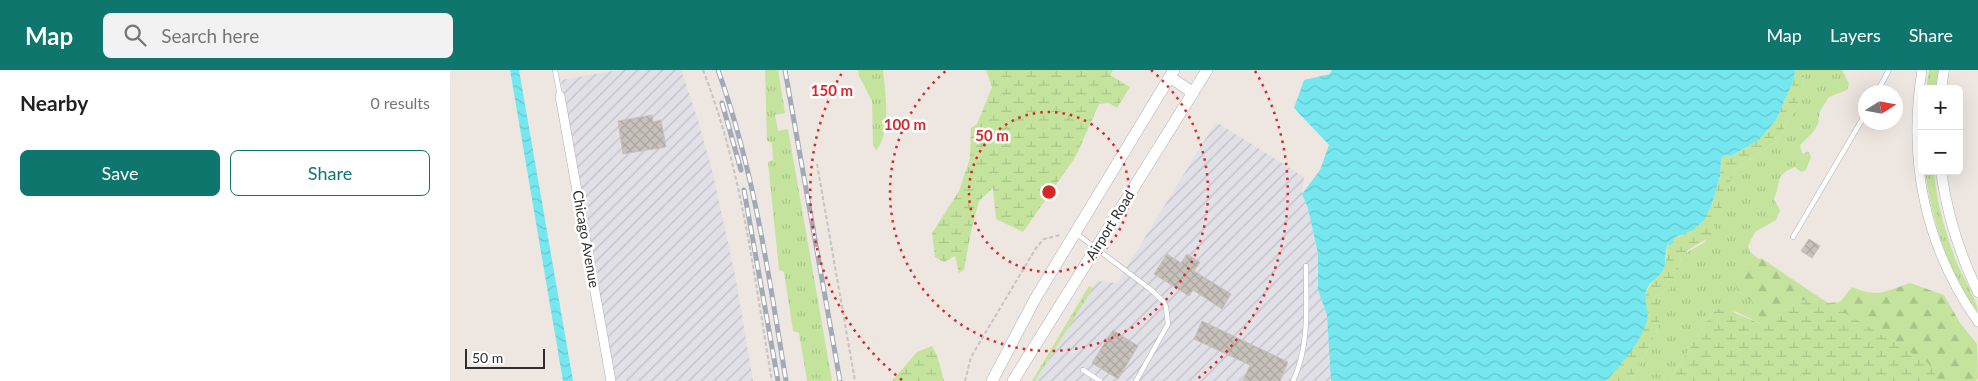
<!DOCTYPE html>
<meta charset="utf-8">
<style>
body{margin:0;font-family:Lato,sans-serif;background:#f2f2f2;color:#222}
.controls{position:absolute;right:15px;top:15px;display:grid;overflow:hidden;border-radius:8px;box-shadow:0 5px 20px #0002}
.controls button{width:45px;height:45px;display:grid;place-items:center;padding:0;border:0;border-bottom:1px solid #e0e0e0;background:#fff;color:#222;font:25px sans-serif}
.compass{position:absolute;left:1408px;top:15px;width:45px;height:45px;border-radius:50%;background:#fff;box-shadow:0 5px 20px #0002;rotate:79deg}
.scale{position:absolute;left:15px;bottom:12px;width:80px;box-sizing:border-box;padding-left:5px;border:2px solid #2d2d2d;border-top:0;font-size:14px;line-height:18px;white-space:nowrap;color:#2d2d2d;-webkit-text-stroke:4px #fff;paint-order:stroke}
.list{margin:0;padding:0;list-style:none}
h2{display:flex;justify-content:space-between;align-items:center;height:65px;margin:0;padding:0 20px;font-size:21px}
h2 small{font-size:16px;font-weight:400;color:#767676}
.actions{display:flex;gap:10px;padding:15px 20px}
.actions a{flex:1;padding:11px 0;border:1px solid #0f766e;border-radius:8px;text-align:center;font-size:18px;color:#0f766e}
.actions .main{background:#0f766e;color:#fff}
.icon{flex:none;width:28px;height:28px;fill:none;stroke:currentColor;stroke-width:2;stroke-linecap:round;stroke-linejoin:round}
.map{position:relative;flex:none;width:1528px;height:311px;overflow:hidden}
header{display:flex;align-items:center;gap:30px;box-sizing:border-box;height:70px;padding:0 25px;background:#0f766e;color:#fff}
header strong{font-size:24px}
nav{display:flex;gap:28px;margin-inline-start:auto;font-size:18px}
.search{width:350px;height:45px;background:#f2f2f2;display:flex;align-items:center;gap:12px;box-sizing:border-box;padding:0 18px;border-radius:8px;color:#767676;font-size:19px}
main{display:flex}
aside{flex:1;background:#fff}
.map>svg:first-child{display:block}
</style>
<header>
<strong>Map</strong>
<div class="search"><svg class="icon" aria-label="search" viewBox="0 0 24 24"><circle cx="10" cy="10" r="6"/><path d="M15 15l6 6"/></svg>Search here</div>
<nav><a>Map</a><a>Layers</a><a>Share</a></nav>
</header>
<main>
<aside>
<h2>Nearby<small>0 results</small></h2>
<ul class="list">
</ul>
<div class="actions"><a class="main">Save</a><a>Share</a></div>
</aside>
<div class="map">
<svg width="1528" height="311" viewBox="0 0 1528 311">
<defs>
<pattern id="industrial-furrows" width="10" height="10" patternUnits="userSpaceOnUse" patternTransform="scale(1.25)"><rect width="10" height="10" fill="#e1e0e7"/><path d="M-1 1l2-2M0 10L10 0M9 11l2-2" fill="none" stroke="#c1c0c6"/></pattern>
<pattern id="grass-tufts" width="24" height="20" patternUnits="userSpaceOnUse" patternTransform="scale(1.25)"><rect width="24" height="20" fill="#c4e49e"/><path d="M3 7l-1-3M5 7V3M7 7l1-3M15 17l-1-3M17 17v-4M19 17l1-3" fill="none" stroke="#a9c488"/></pattern>
<pattern id="forest-firs" width="22" height="20" patternUnits="userSpaceOnUse" patternTransform="scale(1.25)"><rect width="22" height="20" fill="#c4e49e"/><path d="M5 1l3.5 6h-7zM16 11l3.5 6h-7z" fill="#a9c488"/></pattern>
<pattern id="wetland-marsh" width="20" height="14" patternUnits="userSpaceOnUse" patternTransform="scale(1.25)"><rect width="20" height="14" fill="#c4e49e"/><path d="M1 5h8M5 5V1M11 12h8M15 12V8" fill="none" stroke="#a9c488"/></pattern>
<pattern id="water-waves" width="16" height="10" patternUnits="userSpaceOnUse" patternTransform="scale(1.25)"><rect width="16" height="10" fill="#75e7ef"/><path d="M0 5q4-4 8 0t8 0" fill="none" stroke="#66c6cd"/></pattern>
<pattern id="building-cross-hatch" width="8" height="8" patternUnits="userSpaceOnUse" patternTransform="scale(1.25)"><rect width="8" height="8" fill="#c7c1bb"/><path d="M0 0l8 8M0 8l8-8" fill="none" stroke="#aba6a1"/></pattern>
</defs>
<rect width="100%" height="100%" fill="#eee6e0"/>
<g fill="url(#industrial-furrows)">
<path d="M169,0H231L247,47L262,100L285,205L303,311H164L111,10Z"/>
<path d="M766,52L854,107L852,124L858,138L868,184V220L877,245L881,311H585L647,211L667,213Z"/>
</g>
<g fill="url(#grass-tufts)">
<path d="M315,0H328L335,43L325,45L328,61L338,59L382,311H357L349,263L343,261L334,202L329,200L318,92L323,90L322,73L317,71Z"/>
<path d="M408,0H433C435,21 442,64 426,80L423,75L422,31L409,6Z"/>
<path d="M1355,0H1392L1399,14L1397,20L1379,27L1370,41L1368,54L1364,61L1350,75L1352,83L1354,84L1358,81L1361,87L1356,100L1351,102L1345,97C1323,106 1332,111 1324,129L1330,140L1326,150L1305,162L1298,176L1300,182L1309,189L1295,195L1288,221L1302,232L1299,248L1287,242L1264,240L1219,311H1181L1209,258L1204,228L1207,225L1217,221L1221,217L1229,195L1234,184L1255,172L1284,100L1327,71L1348,34L1353,20Z"/>
<path d="M1479,0H1489L1485,19H1476Z"/>
<path d="M1475,101H1484C1486,131 1495,161 1505,189C1510,202 1528,231 1528,242C1499,207 1481,146 1475,101Z"/>
<path d="M639,216L643,218L585,311H582Z"/>
</g>
<g fill="url(#forest-firs)">
<path d="M1311,188L1372,229L1349,231L1313,255L1299,248L1302,232L1288,221L1282,206L1295,195Z"/>
<path d="M1460,213L1494,225L1510,253L1527,274L1528,308L1526,311H1469L1378,233L1390,232L1402,217C1429,228 1433,222 1460,213Z"/>
</g>
<g fill="url(#wetland-marsh)">
<path d="M536,0H663L660,5L680,17L667,38L659,33L649,34L626,86L573,162L546,149L543,118L529,131L521,161L514,200L509,203L505,186L494,192L485,187L482,163L509,121L520,88L521,58L527,54L542,17Z"/>
<path d="M1345,0H1355L1353,20L1348,34L1327,71L1284,100L1263,164C1255,172 1240,176 1234,185C1227,194 1228,209 1221,218C1216,224 1208,222 1204,228L1209,233V258L1181,311H1156C1164,302 1196,259 1197,249C1199,241 1193,233 1195,226C1198,214 1209,205 1215,193C1218,187 1215,180 1218,174L1221,176L1224,168L1229,167L1262,134L1270,106L1271,89L1275,85L1281,86L1309,70L1326,50L1344,9Z"/>
<path d="M1372,229L1478,293L1486,305L1469,311H1219L1264,240L1274,238L1313,255L1349,231Z"/>
<path d="M482,276L487,285L494,311H442L467,282Z"/>
</g>
<g fill="url(#water-waves)">
<path d="M60,0H69L123,311H113Z"/>
<path d="M882,0H1345L1344,9L1326,50L1309,70L1281,86L1275,85L1271,89L1270,106L1262,134L1254,150L1243,160L1224,168L1221,176L1218,174C1214,181 1217,192 1213,200C1209,207 1201,211 1198,217C1191,228 1200,240 1197,251C1190,273 1172,294 1156,311H881L877,245L868,220V184L858,138L852,124L870,100L879,75L844,38L854,10L880,4Z"/>
</g>
<g fill="url(#building-cross-hatch)" stroke="#cac1ba">
<path d="M202,45L203,52L211,50L216,77L173,84L168,51Z"/>
<path d="M1359,169L1370,176L1362,188L1351,181Z"/>
<path d="M717,184L731,193L737,184L750,192L744,201L781,224L772,239L743,220L739,226L704,204Z"/>
<path d="M752,251L838,292L830,311H793L800,295L744,269Z"/>
<path d="M663,260L688,276L668,309L642,293Z"/>
</g>
<g fill="none" stroke-linecap="round" stroke-linejoin="round">
<g stroke="#adb2b9" stroke-width="5.5">
<g id="service">
<path d="M105,0L110,26"/>
<path d="M1427,22L1439,0"/>
<path d="M627,164L700,219L713,231L716,237L718,254L686,311"/>
<path d="M1343,167L1416,43"/>
<path d="M633,300L650,311"/>
<path d="M843,311C860,276 856,233 856,196"/>
</g>
</g>
<g stroke="#adb2b9" stroke-width="10">
<g id="minor">
<path d="M1472,0C1457,90 1475,177 1528,252"/>
<path d="M110,26L161,311"/>
</g>
</g>
<g stroke="#adb2b9" stroke-width="11">
<g id="tertiary">
<path d="M1491,19L1494,0"/>
<path d="M1491,101C1497,144 1509,183 1528,222"/>
</g>
</g>
<g stroke="#adb2b9" stroke-width="12">
<g id="secondary">
<path d="M720,7L743,23"/>
<path d="M542,311L585,229L724,0"/>
<path d="M563,311L757,0"/>
</g>
</g>
<g stroke="#c4c4c4" stroke-width="2" stroke-dasharray="4 2.5" stroke-linecap="butt">
<path d="M253,0C292,99 304,207 322,311"/>
<path d="M367,94L405,311"/>
<path d="M515,311L521,287L586,178L594,169L610,165"/>
</g>
<use href="#service" stroke="#fff" stroke-width="4.5"/>
<use href="#minor" stroke="#fff" stroke-width="9"/>
<use href="#tertiary" stroke="#fff" stroke-width="10"/>
<use href="#secondary" stroke="#fff" stroke-width="11"/>
<g stroke="#a3aab7" stroke-width="5">
<g id="rail">
<path d="M268,0C304,100 319,206 336,311"/>
<path d="M335,0L390,311"/>
<path d="M272,33L291,100"/>
<path d="M294,120L328,311"/>
</g>
</g>
<use href="#rail" stroke="#fff" stroke-width="3" stroke-dasharray="9" stroke-linecap="butt"/>
</g>
<g fill="none" stroke="#d62828" stroke-width="2.5" stroke-dasharray="2.5 5">
<circle cx="599" cy="122" r="80"/>
<path d="M701 0A159 159 0 1 1 497 0"/>
<path d="M452 310A239 239 0 0 1 393 1M805 1A239 239 0 0 1 746 310"/>
</g>
<g text-anchor="middle" stroke-width="5" stroke-linejoin="round" paint-order="stroke">
<g font-size="14" fill="#2d2d2d" stroke="#fff">
<text transform="translate(660 155) rotate(-58)" y="5">Airport Road</text>
<text transform="translate(136 169) rotate(80)" y="5">Chicago Avenue</text>
</g>
</g>
<circle cx="599" cy="122" r="8" fill="#d62828" stroke="#fff" stroke-width="2.5"/>
<g font-size="15" text-anchor="middle" font-weight="bold" fill="#d62828" stroke="#fff" stroke-width="5" stroke-linejoin="round" paint-order="stroke">
<text x="382" y="26">150 m</text>
<text x="455" y="60">100 m</text>
<text x="542" y="71">50 m</text>
</g>
</svg>
<div class="controls">
<button>+</button>
<button>−</button>
</div>
<svg class="compass" viewBox="-18 -18 36 36"><path d="M0-13l5 13h-10z" fill="#e53935"/><path d="M0 13l5-13h-10z" fill="#767676"/></svg>
<div class="scale">50 m</div>
</div>
</main>
